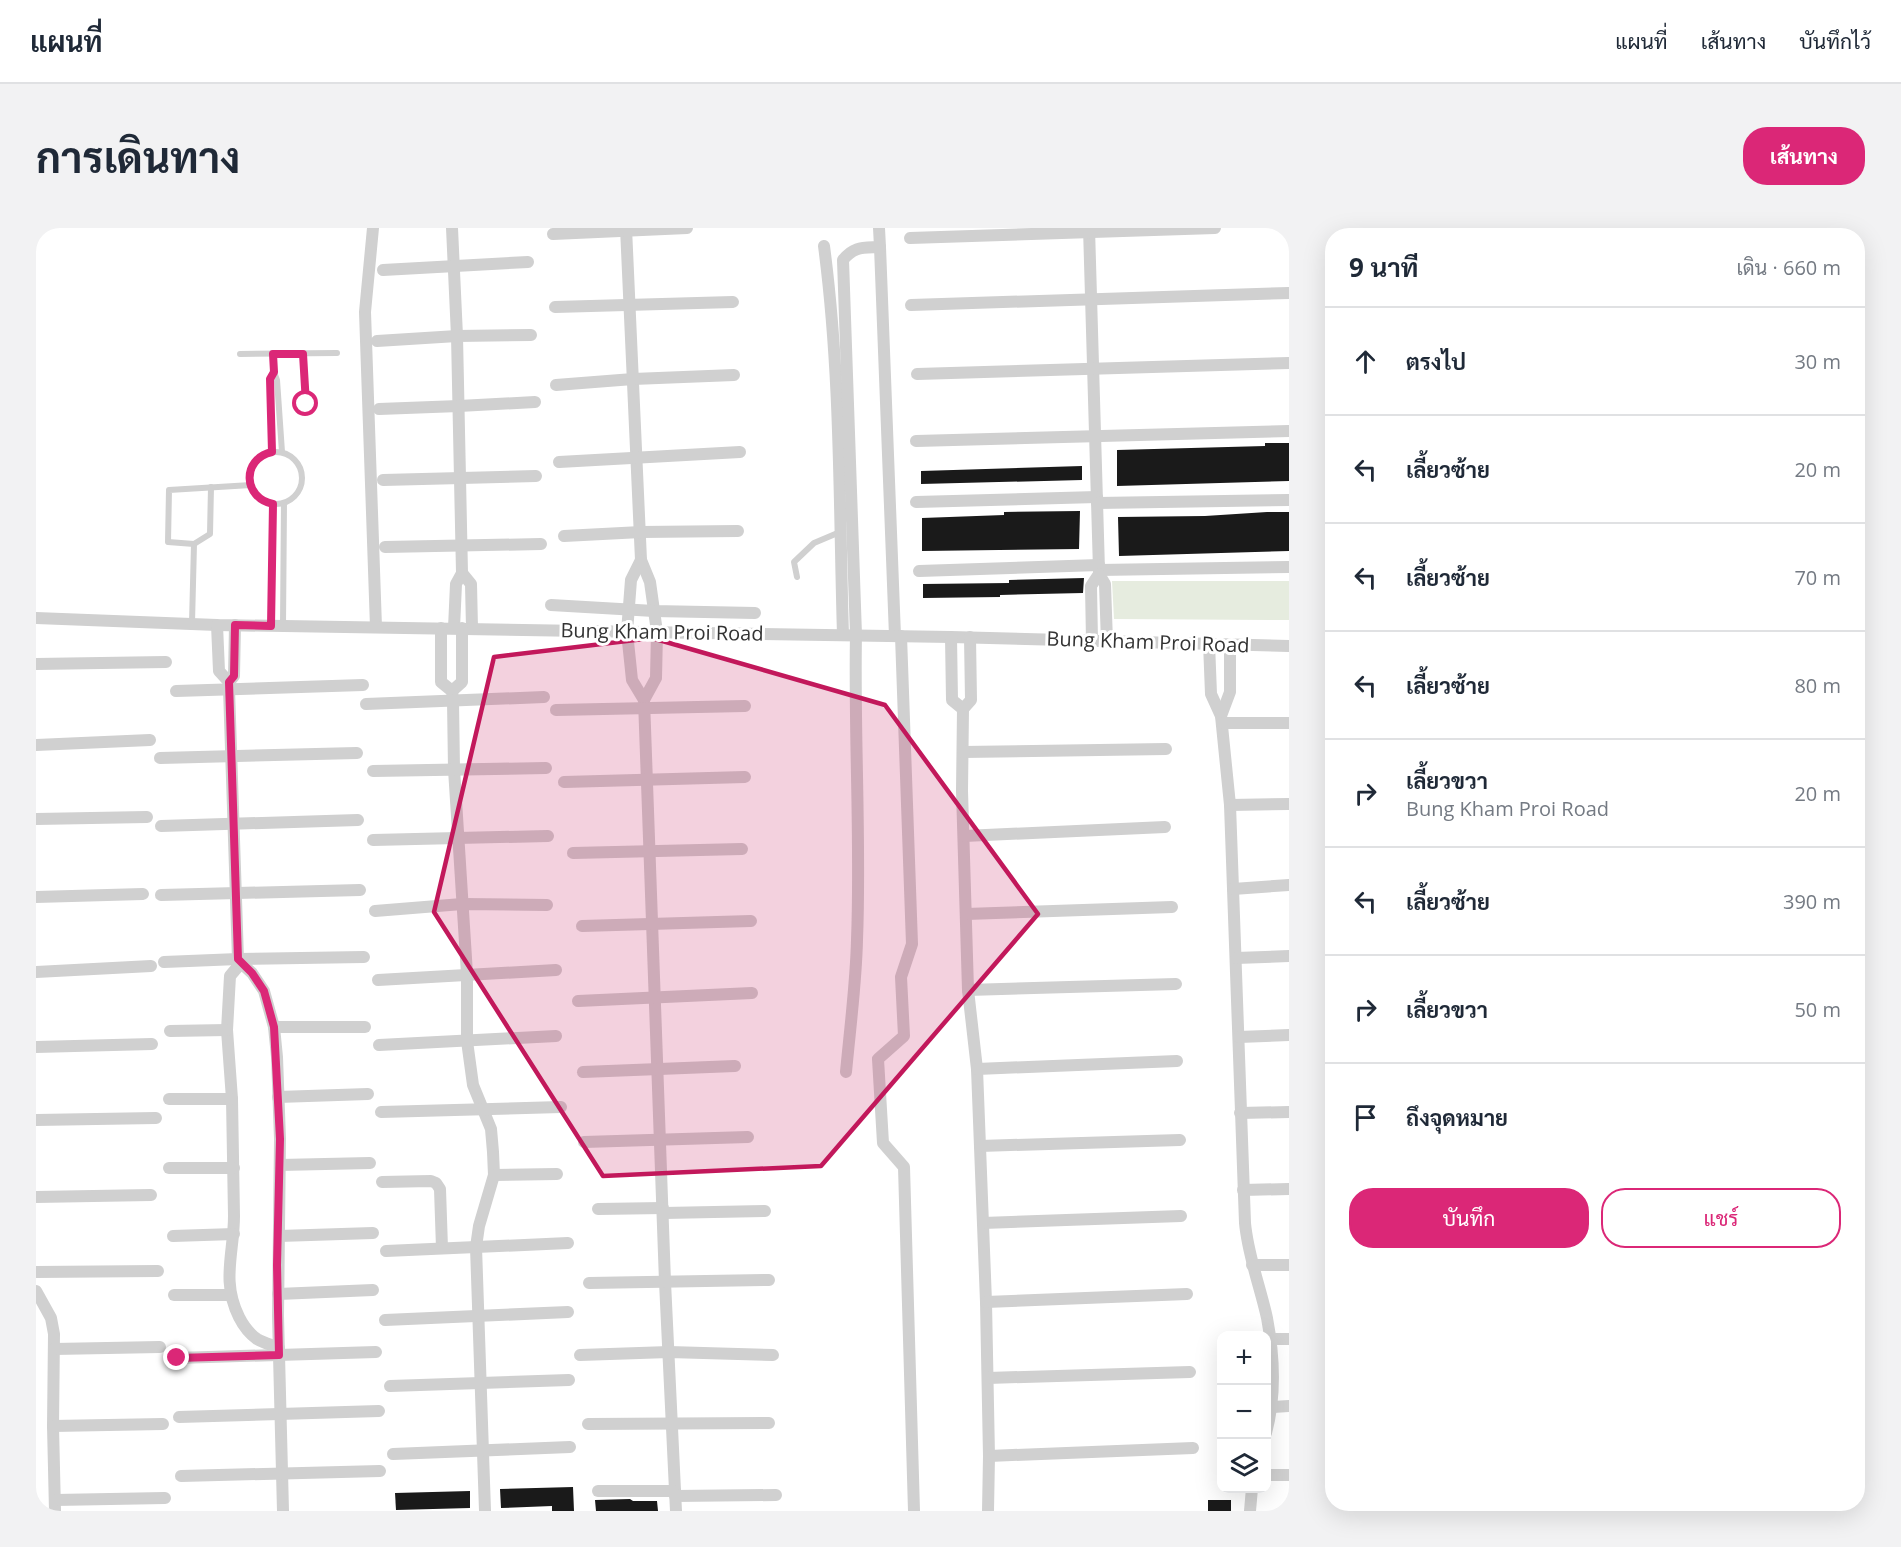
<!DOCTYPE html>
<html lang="th">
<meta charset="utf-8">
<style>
body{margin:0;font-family:"Open Sans",Sarabun,sans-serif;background:#f2f2f3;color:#1f2937}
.controls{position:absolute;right:18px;bottom:18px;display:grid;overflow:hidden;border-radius:12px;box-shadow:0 6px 24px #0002}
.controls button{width:54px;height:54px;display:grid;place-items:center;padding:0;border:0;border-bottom:2px solid #e0e1e3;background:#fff;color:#1f2937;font:30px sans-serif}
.stop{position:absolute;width:18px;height:18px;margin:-14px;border:4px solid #db2777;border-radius:50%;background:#fff}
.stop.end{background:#db2777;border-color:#fff;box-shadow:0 2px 6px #0008}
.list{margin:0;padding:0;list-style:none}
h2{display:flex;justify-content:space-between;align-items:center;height:78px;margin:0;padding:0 24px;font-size:26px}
h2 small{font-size:20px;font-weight:400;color:#747a83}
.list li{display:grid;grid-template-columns:39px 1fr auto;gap:18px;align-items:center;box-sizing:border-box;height:108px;padding:0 24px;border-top:2px solid #e0e1e3}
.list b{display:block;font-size:22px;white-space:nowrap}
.list p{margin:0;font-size:20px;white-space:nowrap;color:#747a83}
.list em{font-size:20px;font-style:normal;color:#747a83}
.actions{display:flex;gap:12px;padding:18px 24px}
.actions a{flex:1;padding:14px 0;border:2px solid #db2777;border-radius:24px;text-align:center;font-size:21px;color:#db2777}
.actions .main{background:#db2777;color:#fff}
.icon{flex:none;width:33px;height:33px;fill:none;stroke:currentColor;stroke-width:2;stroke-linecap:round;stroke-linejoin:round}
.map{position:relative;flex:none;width:1253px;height:1283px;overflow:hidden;border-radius:24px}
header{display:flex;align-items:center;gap:36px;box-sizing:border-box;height:84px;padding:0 30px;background:#fff;border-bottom:2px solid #e0e1e3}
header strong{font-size:28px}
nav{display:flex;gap:33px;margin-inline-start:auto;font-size:21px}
.intro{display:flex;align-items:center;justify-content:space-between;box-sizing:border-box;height:144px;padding:0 36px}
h1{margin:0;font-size:42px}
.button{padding:15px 27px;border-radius:24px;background:#db2777;color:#fff;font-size:21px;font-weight:700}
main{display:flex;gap:36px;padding:0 36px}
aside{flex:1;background:#fff;border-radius:24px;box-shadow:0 6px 24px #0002}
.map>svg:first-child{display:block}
</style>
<header>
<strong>แผนที่</strong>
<nav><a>แผนที่</a><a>เส้นทาง</a><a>บันทึกไว้</a></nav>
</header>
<div class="intro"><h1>การเดินทาง</h1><a class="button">เส้นทาง</a></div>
<main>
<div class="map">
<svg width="1253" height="1283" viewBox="0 0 1253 1283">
<rect width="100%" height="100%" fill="#fff"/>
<path fill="#e6ecdf" d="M1076,353H1253V392L1078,391Z"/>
<g fill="#1a1a1a">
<path d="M1229,215H1253V253L1081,258V222L1229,218Z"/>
<path d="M1046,238V252L885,256V243Z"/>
<path d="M1044,283L1043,321L886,323V290L968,287V284Z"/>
<path d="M1231,284H1253V323L1083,328L1082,289L1169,288Z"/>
<path d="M1048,350L1047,365L964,367V369L887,370V356L973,355V352Z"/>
<path d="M537,1259L538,1283H516V1278L465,1280L464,1261Z"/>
<path d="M434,1263V1280L360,1282L359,1265Z"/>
<path d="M594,1271L597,1273H621L622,1283H560L559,1272Z"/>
<rect x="1172" y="1272" width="23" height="11"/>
</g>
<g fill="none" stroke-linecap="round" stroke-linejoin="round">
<g stroke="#d0d0d0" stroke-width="6">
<path d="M204,126L301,125"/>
<path d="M237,126L238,144L241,152L246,224"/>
<path d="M267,126L270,176"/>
<circle cx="240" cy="250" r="26"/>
<path d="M236,224L234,151L238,144"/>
<path d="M158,316L132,314L133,262L215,257"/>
<path d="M761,349L758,334L778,315L804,304"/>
<path d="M156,395L158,316L174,306L175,259"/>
<path d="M235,398L237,276"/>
<path d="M247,398L248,275"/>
</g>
<g stroke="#d0d0d0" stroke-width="12">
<path d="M337,0L329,84L340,399"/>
<path d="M416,0L421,108L426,345L420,356L418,400"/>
<path d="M590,0L605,332L614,354L621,404L620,450L608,472"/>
<path d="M1053,0L1063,342V346L1069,356L1071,414"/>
<path d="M517,6L651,0"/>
<path d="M874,10L1179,0"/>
<path d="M788,18C805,147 803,277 807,407"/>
<path d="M844,19L859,408"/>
<path d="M347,42L492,34"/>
<path d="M875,77L1253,65"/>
<path d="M519,79L697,74"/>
<path d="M341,113L421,108L495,107"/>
<path d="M881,146L1253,135"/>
<path d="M520,157L597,151L698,147"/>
<path d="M343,181L423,178L499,174"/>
<path d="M880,213L1253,203"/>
<path d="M523,234L704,224"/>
<path d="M347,252L500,248"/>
<path d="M880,274L1061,269"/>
<path d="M1061,275L1253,272"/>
<path d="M528,308L605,304L702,303"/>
<path d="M349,319L505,316"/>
<path d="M605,332L595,352L591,404L596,452L608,472L629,1054L640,1283"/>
<path d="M1063,342L1253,339"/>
<path d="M883,343L1063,337"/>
<path d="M426,345L435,356L436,400"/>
<path d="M515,377L618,383L719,385"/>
<path d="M0,390L181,397L915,409L1253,418"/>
<path d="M181,397L183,443L193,454V461L202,731L205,735L194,748L191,802L196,871L198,988C198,1025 185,1053 203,1089C207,1097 214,1106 221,1111C228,1115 236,1117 243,1120"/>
<path d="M405,400V454L416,463L417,473L418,541L431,746V813L437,857L455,901L457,924L458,947L443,998L440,1019L449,1283"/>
<path d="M865,408L876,716L865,749L868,808L842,831L847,915L868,939L878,1283"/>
<path d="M915,409L916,472L927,481"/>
<path d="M934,409L935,472L927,481L926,563L932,762L941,841L950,1074L953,1228L952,1283"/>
<path d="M1056,413L1055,358L1063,346"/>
<path d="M1173,415L1175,466L1185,488L1194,577L1209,995C1212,1028 1224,1058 1231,1090C1238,1127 1240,1168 1230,1205"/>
<path d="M0,436L130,434"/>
<path d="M193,454L198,448L199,397"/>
<path d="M140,463L327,457"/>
<path d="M416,463L426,454V400"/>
<path d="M330,476L508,469"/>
<path d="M520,482L709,478"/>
<path d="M1185,488L1194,464V417"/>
<path d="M1186,495H1253"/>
<path d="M0,517L114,512"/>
<path d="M927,524L1130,521"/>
<path d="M124,530L321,525"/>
<path d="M337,543L510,540"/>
<path d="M528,554L709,549"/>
<path d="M1194,577L1253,576"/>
<path d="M0,591L111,589"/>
<path d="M125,598L322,592"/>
<path d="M928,608L1129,599"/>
<path d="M337,612L512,608"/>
<path d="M537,625L706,621"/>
<path d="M1197,661L1253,657"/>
<path d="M125,667L324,662"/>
<path d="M0,669L107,666"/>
<path d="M339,683L426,676L511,677"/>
<path d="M930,686L1136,679"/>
<path d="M546,698L715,693"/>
<path d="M1200,730L1253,728"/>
<path d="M128,734L202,731L328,729"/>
<path d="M205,735L216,745L228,763L238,799L241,829L244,911L242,1088L247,1283"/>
<path d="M0,744L115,738"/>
<path d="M342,752L520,742"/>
<path d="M932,762L1140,756"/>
<path d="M542,773L716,765"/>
<path d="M238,799H329"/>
<path d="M134,803L191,802"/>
<path d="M1203,809L1253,807"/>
<path d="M343,817L520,808"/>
<path d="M0,819L116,816"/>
<path d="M941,841L1141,833"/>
<path d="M547,844L699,838"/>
<path d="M810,844C814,800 820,756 821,712C825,611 818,509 820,407L807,32C818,18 827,20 844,19L843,0"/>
<path d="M242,869L332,866"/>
<path d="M133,871H196"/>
<path d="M345,884L525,879"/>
<path d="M1204,885L1253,884"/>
<path d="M0,892L120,890"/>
<path d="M548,914L712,909"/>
<path d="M944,918L1144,912"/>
<path d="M244,937L334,935"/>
<path d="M133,940H198"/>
<path d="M458,947L521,946"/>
<path d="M346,954L395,953L400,955L404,961L406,1020"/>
<path d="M1207,962L1253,961"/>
<path d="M0,969L115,967"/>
<path d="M562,981L627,980"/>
<path d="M628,985L729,983"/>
<path d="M947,995L1145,988"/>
<path d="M137,1008L198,1006"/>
<path d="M243,1008L337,1005"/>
<path d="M350,1023L532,1015"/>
<path d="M1216,1037H1253"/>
<path d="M0,1044L122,1043"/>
<path d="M553,1055L733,1052"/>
<path d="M0,1063L15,1090L18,1106L17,1198L19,1283"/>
<path d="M242,1066L337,1062"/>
<path d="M138,1067H195"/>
<path d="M950,1074L1151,1066"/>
<path d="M349,1092L532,1084"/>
<path d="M1234,1111H1253"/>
<path d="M18,1121L124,1119"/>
<path d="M544,1127L633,1124L737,1127"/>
<path d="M141,1130L340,1124"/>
<path d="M952,1150L1154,1144"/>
<path d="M354,1158L533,1152"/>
<path d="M1237,1179L1253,1178"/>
<path d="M143,1189L343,1183"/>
<path d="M552,1196L733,1195"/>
<path d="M17,1198L127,1196"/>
<path d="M357,1226L534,1219"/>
<path d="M953,1228L1157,1220"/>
<path d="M1230,1247H1253"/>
<path d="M145,1248L344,1243"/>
<path d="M562,1263H639"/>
<path d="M639,1268L740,1267"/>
<path d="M19,1272L129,1270"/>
<path d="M1214,1283L1216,1260"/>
</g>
</g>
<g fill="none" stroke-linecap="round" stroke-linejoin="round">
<path stroke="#db2777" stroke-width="8" d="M141,1130L243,1127L241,1037L244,911L238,799L228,763L216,745L202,731L193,454L198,448L199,397L235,398L237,276C207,270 205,231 236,224L234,151L238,144L237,126H267L270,176"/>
</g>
<path fill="#c2185b" fill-opacity="0.2" stroke="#c2185b" stroke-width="4.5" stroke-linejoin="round" d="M616,410L849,477L1002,686L785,938L567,948L398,684L458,429Z"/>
<g text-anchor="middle" stroke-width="6" stroke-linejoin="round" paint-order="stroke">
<g font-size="20" fill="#333" stroke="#fff">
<text transform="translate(626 404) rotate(1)" y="7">Bung Kham Proi Road</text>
<text transform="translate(1112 414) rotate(2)" y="7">Bung Kham Proi Road</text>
</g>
</g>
</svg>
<div class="controls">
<button>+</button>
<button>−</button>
<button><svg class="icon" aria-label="layers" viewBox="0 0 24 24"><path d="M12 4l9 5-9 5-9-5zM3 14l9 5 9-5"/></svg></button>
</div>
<div class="stop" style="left:270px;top:176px"></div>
<div class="stop end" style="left:141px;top:1130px"></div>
</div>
<aside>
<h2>9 นาที<small>เดิน · 660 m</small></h2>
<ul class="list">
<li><svg class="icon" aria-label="ahead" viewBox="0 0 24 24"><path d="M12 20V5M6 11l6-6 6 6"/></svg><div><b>ตรงไป</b></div><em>30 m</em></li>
<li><svg class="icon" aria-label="left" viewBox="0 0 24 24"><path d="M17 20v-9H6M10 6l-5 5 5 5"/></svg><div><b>เลี้ยวซ้าย</b></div><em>20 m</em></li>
<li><svg class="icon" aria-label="left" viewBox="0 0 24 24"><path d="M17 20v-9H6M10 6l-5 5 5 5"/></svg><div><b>เลี้ยวซ้าย</b></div><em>70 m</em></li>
<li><svg class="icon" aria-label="left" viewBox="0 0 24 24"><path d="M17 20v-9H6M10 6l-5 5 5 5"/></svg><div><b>เลี้ยวซ้าย</b></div><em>80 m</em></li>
<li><svg class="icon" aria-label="right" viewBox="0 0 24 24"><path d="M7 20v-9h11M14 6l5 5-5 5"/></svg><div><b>เลี้ยวขวา</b><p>Bung Kham Proi Road</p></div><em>20 m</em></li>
<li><svg class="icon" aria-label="left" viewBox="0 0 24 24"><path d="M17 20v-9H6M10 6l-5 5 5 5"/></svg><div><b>เลี้ยวซ้าย</b></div><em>390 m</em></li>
<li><svg class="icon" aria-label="right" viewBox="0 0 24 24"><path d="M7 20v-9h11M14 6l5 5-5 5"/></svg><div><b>เลี้ยวขวา</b></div><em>50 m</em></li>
<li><svg class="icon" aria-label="arrive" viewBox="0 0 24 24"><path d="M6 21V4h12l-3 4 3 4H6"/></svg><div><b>ถึงจุดหมาย</b></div></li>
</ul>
<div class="actions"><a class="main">บันทึก</a><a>แชร์</a></div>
</aside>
</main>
